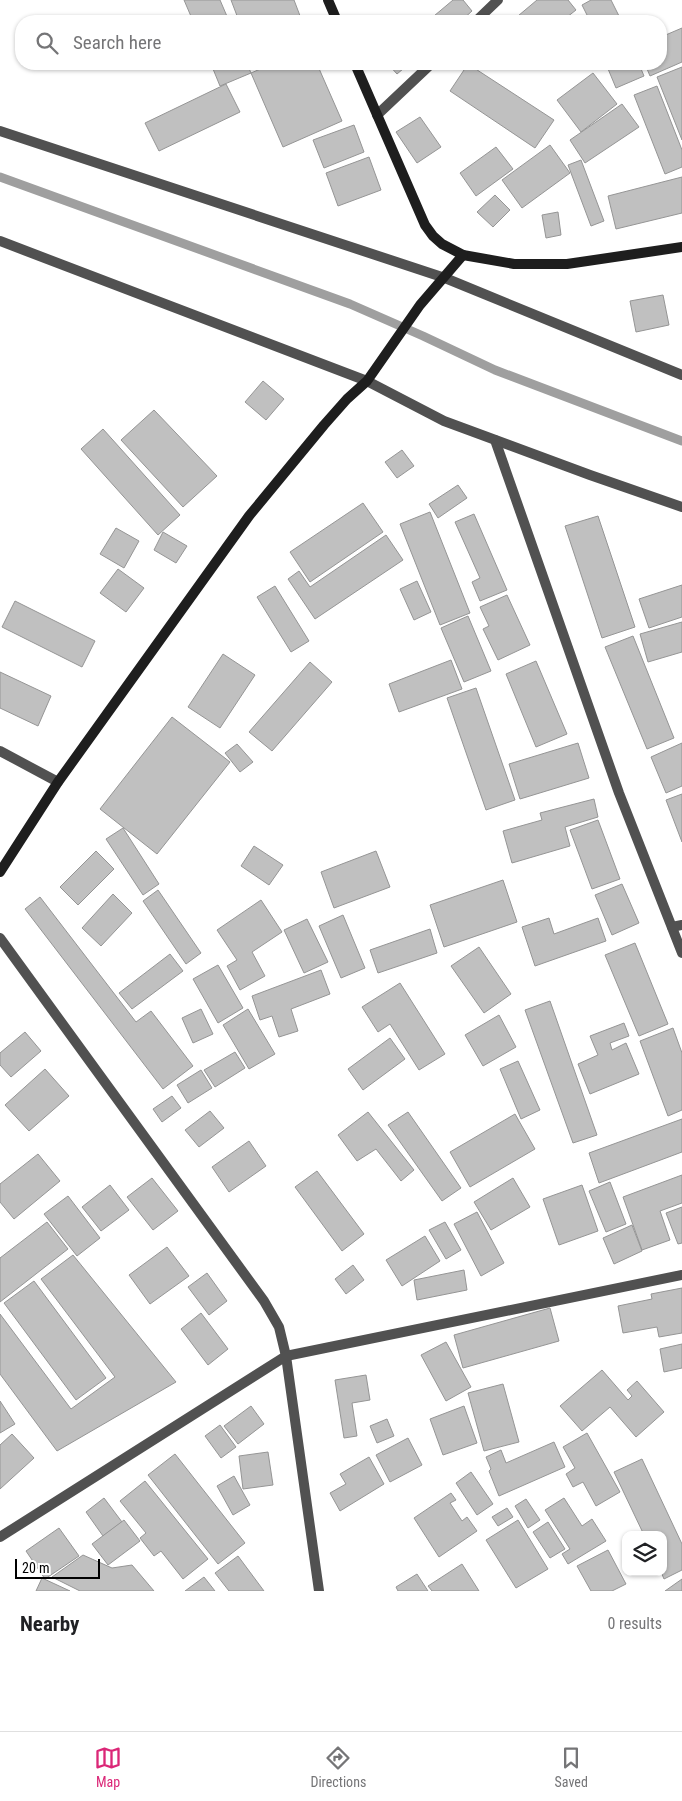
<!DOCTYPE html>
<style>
body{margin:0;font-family:"Roboto Condensed",sans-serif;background:#f2f2f2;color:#202124}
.controls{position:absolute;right:15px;bottom:15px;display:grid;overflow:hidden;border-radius:10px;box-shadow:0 1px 4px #0004}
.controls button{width:45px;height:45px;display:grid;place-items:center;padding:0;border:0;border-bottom:1px solid #e0e0e0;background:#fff;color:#202124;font:25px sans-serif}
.scale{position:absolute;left:15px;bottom:12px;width:85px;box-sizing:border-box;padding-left:5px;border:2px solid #000;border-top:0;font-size:14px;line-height:18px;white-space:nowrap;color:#000;-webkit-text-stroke:4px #fff;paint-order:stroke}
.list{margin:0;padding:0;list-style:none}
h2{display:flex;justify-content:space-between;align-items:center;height:65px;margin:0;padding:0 20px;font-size:21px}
h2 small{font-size:16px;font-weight:400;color:#757577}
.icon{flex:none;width:28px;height:28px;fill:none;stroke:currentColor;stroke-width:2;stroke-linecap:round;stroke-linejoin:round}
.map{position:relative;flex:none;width:682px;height:1591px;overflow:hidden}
.search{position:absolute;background:#fff;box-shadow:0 1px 4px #0004;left:15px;right:15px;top:15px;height:55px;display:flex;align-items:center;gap:12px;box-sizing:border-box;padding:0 18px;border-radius:20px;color:#757577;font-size:19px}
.sheet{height:140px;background:#fff}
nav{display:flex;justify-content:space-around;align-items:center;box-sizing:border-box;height:70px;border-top:1px solid #e0e0e0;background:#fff;font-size:14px;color:#757577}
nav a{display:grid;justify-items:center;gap:2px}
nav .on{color:#db2777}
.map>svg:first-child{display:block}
</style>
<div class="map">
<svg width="682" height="1591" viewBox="0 0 682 1591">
<rect width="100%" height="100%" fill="#fff"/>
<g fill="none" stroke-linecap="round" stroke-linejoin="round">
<path stroke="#9f9f9f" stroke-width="9" d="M0,177L350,304L423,336L495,370L682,441"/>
</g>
<g fill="#c0c0c0" stroke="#959595">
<path d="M184,0H220L229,21H193Z"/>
<path d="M231,0H294L302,21H239Z"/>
<path d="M453,0H463L472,11L461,21H428Z"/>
<path d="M537,0H568L576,10L562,21H512Z"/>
<path d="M591,0H611L620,18L613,21H590L582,5Z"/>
<path d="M682,28V62L650,76L645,64H661V37Z"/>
<path d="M211,64H247L251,73L220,86Z"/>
<path d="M272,64H317L342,121L283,147L251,73Z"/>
<path d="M388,64H409L397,74Z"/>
<path d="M468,64L554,120L535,148L450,91Z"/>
<path d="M606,64H639L644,76L616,88Z"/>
<path d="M682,67V140L657,77Z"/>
<path d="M593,73L617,104L581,132L557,100Z"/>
<path d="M226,84L240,112L159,151L145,123Z"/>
<path d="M657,86L682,150V167L665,174L634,95Z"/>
<path d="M622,104L639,127L585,163L570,140Z"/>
<path d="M420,117L441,147L417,163L396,132Z"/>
<path d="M354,125L364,152L324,168L313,140Z"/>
<path d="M550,145L570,173L522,208L502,180Z"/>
<path d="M496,147L513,169L476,196L460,173Z"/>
<path d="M369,157L381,190L338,206L326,173Z"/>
<path d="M581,160L604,221L591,226L568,165Z"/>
<path d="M682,177V213L616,229L608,196Z"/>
<path d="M495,195L510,210L493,227L477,212Z"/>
<path d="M558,212L561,235L546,238L542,215Z"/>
<path d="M663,295L669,325L636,332L630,301Z"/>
<path d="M263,381L284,399L266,420L245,402Z"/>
<path d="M154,410L217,476L183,507L121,440Z"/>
<path d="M103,429L180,515L158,535L81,449Z"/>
<path d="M402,450L414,466L397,478L385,462Z"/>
<path d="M458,485L467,498L438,518L429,504Z"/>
<path d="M363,503L383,532L310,582L290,552Z"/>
<path d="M430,512L470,613L440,625L400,524Z"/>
<path d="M474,514L507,590L480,601L472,582L480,578L455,522Z"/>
<path d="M598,516L635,627L602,638L565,526Z"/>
<path d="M116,528L139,541L124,568L100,554Z"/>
<path d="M163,532L187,546L176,563L154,550Z"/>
<path d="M386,535L403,560L315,619L288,579L299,571L310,587Z"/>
<path d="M118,569L144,588L126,612L100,593Z"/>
<path d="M417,581L431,612L414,620L400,589Z"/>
<path d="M682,585V617L649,628L639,599Z"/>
<path d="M275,586L309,641L291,652L257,597Z"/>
<path d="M507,595L530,645L498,660L483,629L489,626L480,607Z"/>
<path d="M15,601L95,641L82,667L2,627Z"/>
<path d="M468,616L491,671L464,682L441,628Z"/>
<path d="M682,622V652L648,662L640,634Z"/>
<path d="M633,636L674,738L647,749L605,647Z"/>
<path d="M223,654L255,675L220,728L188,707Z"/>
<path d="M451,660L462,689L399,712L389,684Z"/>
<path d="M536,661L567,734L536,747L506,674Z"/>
<path d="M310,662L332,682L272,751L249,732Z"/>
<path d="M0,672L51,696L38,726L0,708Z"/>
<path d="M476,688L515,800L486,810L447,698Z"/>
<path d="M172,717L230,762L157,854L100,809Z"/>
<path d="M578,743L589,778L520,799L509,764Z"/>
<path d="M682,743V786L666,793L651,757Z"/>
<path d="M237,744L253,762L240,772L225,753Z"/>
<path d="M682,794V842L666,800Z"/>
<path d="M594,799L598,817L565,827L570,846L512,863L503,831L542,820L540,813Z"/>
<path d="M598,820L620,879L592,889L570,830Z"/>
<path d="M123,828L159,884L143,895L106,839Z"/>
<path d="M254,846L283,865L269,885L241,866Z"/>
<path d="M96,851L114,869L78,905L60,887Z"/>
<path d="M376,851L390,887L334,908L321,872Z"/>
<path d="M503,880L517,922L444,947L430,905Z"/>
<path d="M622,884L639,923L612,935L595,895Z"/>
<path d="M158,890L201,953L186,964L143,901Z"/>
<path d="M113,894L132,913L101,946L82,928Z"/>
<path d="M40,897L136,1022L151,1011L193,1066L163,1089L25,909Z"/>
<path d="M261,900L282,932L252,952L265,976L240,990L227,966L237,960L217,930Z"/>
<path d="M343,915L365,968L341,978L319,926Z"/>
<path d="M549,918L554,934L598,918L606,941L535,966L522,927Z"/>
<path d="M307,919L328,962L304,973L284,930Z"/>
<path d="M430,929L437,953L378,973L370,950Z"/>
<path d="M635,943L668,1024L639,1036L605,955Z"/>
<path d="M479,947L511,994L484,1013L451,966Z"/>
<path d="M170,954L183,971L132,1009L119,993Z"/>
<path d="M218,965L243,1008L218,1023L193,979Z"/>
<path d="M321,970L330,994L291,1009L298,1031L279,1037L272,1016L260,1020L252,996Z"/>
<path d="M400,983L445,1054L419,1070L390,1024L378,1032L362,1007Z"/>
<path d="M550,1001L597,1135L573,1143L525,1010Z"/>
<path d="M201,1009L213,1034L193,1043L182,1018Z"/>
<path d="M248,1009L275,1054L249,1069L223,1025Z"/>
<path d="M499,1015L516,1047L483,1066L465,1035Z"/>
<path d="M624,1023L629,1036L610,1043L612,1050L626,1043L639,1074L590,1094L578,1064L598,1055L590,1036Z"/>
<path d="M673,1028L682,1053V1110L668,1116L640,1041Z"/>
<path d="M25,1032L41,1051L11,1077L0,1065V1053Z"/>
<path d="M390,1038L405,1059L363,1090L348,1069Z"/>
<path d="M235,1052L245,1068L215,1087L204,1070Z"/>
<path d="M518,1061L540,1110L521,1119L500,1069Z"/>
<path d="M45,1069L69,1096L29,1131L5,1105Z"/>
<path d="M201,1070L212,1088L188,1103L177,1085Z"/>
<path d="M172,1096L181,1108L162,1122L153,1109Z"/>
<path d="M210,1111L224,1128L199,1147L185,1130Z"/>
<path d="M368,1112L414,1170L401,1181L376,1149L357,1161L338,1135Z"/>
<path d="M408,1112L461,1188L442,1201L388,1125Z"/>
<path d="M515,1114L535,1149L470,1187L450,1152Z"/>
<path d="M682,1119V1152L599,1183L589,1153Z"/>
<path d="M249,1141L266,1166L229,1192L212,1167Z"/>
<path d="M38,1154L60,1181L14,1219L0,1202V1184Z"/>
<path d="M317,1171L364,1234L342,1251L295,1187Z"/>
<path d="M682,1175V1203L660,1211L670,1240L642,1250L623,1197Z"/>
<path d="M152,1178L178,1211L153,1230L127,1197Z"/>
<path d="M513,1178L530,1207L491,1230L474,1202Z"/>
<path d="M610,1182L626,1224L606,1232L589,1191Z"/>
<path d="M110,1185L129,1210L101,1231L82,1207Z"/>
<path d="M582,1185L598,1231L559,1245L543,1199Z"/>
<path d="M68,1196L100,1238L77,1256L44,1214Z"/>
<path d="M682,1207V1243L678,1244L666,1213Z"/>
<path d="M477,1212L504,1263L481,1276L454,1224Z"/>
<path d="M47,1222L68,1249L0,1302V1258Z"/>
<path d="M445,1222L461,1250L446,1259L429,1230Z"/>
<path d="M632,1225L642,1251L614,1264L603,1238Z"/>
<path d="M425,1236L440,1261L402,1286L386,1260Z"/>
<path d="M167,1247L189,1276L150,1304L129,1275Z"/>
<path d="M73,1255L176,1382L57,1451L0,1374V1314L71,1409L115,1377L41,1279Z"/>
<path d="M353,1265L364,1280L346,1294L335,1279Z"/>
<path d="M464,1270L467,1290L417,1300L414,1280Z"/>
<path d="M207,1273L227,1301L209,1315L188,1287Z"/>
<path d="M34,1281L106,1378L76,1400L4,1303Z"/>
<path d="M682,1288V1333L659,1337L657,1327L623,1333L618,1306L652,1299L651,1294Z"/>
<path d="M550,1308L559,1341L463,1368L454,1335Z"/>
<path d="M201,1313L228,1349L208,1365L181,1329Z"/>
<path d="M446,1342L471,1387L446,1401L421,1355Z"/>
<path d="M682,1344V1368L664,1372L660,1349Z"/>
<path d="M602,1370L628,1400L632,1396L627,1390L637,1381L664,1412L636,1437L610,1407L582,1431L560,1406Z"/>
<path d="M366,1375L370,1400L352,1403L357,1436L344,1438L335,1380Z"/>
<path d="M503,1384L519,1442L484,1451L468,1393Z"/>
<path d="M0,1401L15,1424L0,1433Z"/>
<path d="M251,1406L264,1424L238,1444L224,1426Z"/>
<path d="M464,1406L477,1443L443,1455L430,1419Z"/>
<path d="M387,1419L394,1436L377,1443L370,1426Z"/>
<path d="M220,1425L236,1447L221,1458L205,1436Z"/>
<path d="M587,1433L620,1492L596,1506L583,1482L573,1487L566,1474L575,1468L563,1447Z"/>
<path d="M12,1434L34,1458L0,1489V1445Z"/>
<path d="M408,1438L422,1465L390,1482L376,1455Z"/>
<path d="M554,1442L565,1467L499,1496L489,1471L491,1469L486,1457L501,1450L506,1463Z"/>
<path d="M268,1452L273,1485L243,1489L239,1456Z"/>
<path d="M175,1454L245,1543L218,1564L148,1475Z"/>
<path d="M369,1457L384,1484L340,1511L330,1493L346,1484L340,1474Z"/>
<path d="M642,1459L682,1544V1570L664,1579L661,1572H663V1535H644L614,1472Z"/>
<path d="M471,1472L493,1504L477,1515L456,1483Z"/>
<path d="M234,1476L250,1505L233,1515L217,1486Z"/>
<path d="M145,1481L208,1559L183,1579L161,1551L154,1556L140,1538L146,1533L120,1501Z"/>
<path d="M451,1493L456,1500L450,1503L462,1521L467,1517L477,1531L439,1557L414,1518Z"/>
<path d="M104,1498L122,1522L103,1536L86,1512Z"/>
<path d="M564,1498L582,1526L592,1519L606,1541L568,1564L562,1554L570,1549L545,1510Z"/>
<path d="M526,1499L540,1520L528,1528L515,1506Z"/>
<path d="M507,1508L513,1517L498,1526L492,1517Z"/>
<path d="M124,1520L140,1541L108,1565L92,1544Z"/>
<path d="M518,1520L548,1569L516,1588L486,1540Z"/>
<path d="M548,1522L565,1549L550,1558L533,1532Z"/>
<path d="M59,1528L79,1556L45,1579L26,1551Z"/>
<path d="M608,1550L626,1584L612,1591H591L577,1566Z"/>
<path d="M83,1555L112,1568L132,1565L154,1591H80L52,1577Z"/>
<path d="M238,1556L264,1591H229L215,1573Z"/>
<path d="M462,1564L479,1591H432L428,1586Z"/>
<path d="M417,1574L428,1591H398L396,1587Z"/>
<path d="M204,1577L215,1591H185Z"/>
<path d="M42,1578L70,1591H36Z"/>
<path d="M682,1579V1591H665Z"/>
</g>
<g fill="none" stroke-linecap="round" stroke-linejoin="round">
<g stroke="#515151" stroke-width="10">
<path d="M476,21L498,0"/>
<path d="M377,115L431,64"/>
<path d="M0,131L445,278L682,375"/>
<path d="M0,241L367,381L444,421L590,475L682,507"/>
<path d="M495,440L619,793L682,953"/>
<path d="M0,751L58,782"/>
<path d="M672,927L682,925"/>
<path d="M0,938L264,1301L279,1327L286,1356L319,1591"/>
<path d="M0,1537L286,1356L682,1275"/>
</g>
<g stroke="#1e1e1e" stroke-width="10">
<path d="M328,0L337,21"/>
<path d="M355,64L425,225L433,236L442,244L463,255L514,264H567L682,247"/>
<path d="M0,872L58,782L249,516L324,425L347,399L367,381L420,305L463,255"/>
</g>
</g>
</svg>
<div class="controls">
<button><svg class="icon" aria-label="layers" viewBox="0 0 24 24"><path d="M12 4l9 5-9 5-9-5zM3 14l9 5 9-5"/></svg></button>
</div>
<div class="scale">20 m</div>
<div class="search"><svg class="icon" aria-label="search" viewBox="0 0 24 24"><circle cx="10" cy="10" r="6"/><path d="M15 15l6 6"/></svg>Search here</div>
</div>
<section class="sheet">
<h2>Nearby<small>0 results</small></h2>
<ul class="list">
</ul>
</section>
<nav>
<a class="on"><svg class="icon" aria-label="map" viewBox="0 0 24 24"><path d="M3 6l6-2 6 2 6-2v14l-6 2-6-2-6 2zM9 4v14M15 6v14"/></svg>Map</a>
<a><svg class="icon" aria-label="directions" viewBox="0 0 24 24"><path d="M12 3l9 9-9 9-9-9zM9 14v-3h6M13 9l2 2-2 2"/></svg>Directions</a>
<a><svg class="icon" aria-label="saved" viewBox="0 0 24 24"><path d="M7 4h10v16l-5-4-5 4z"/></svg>Saved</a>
</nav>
